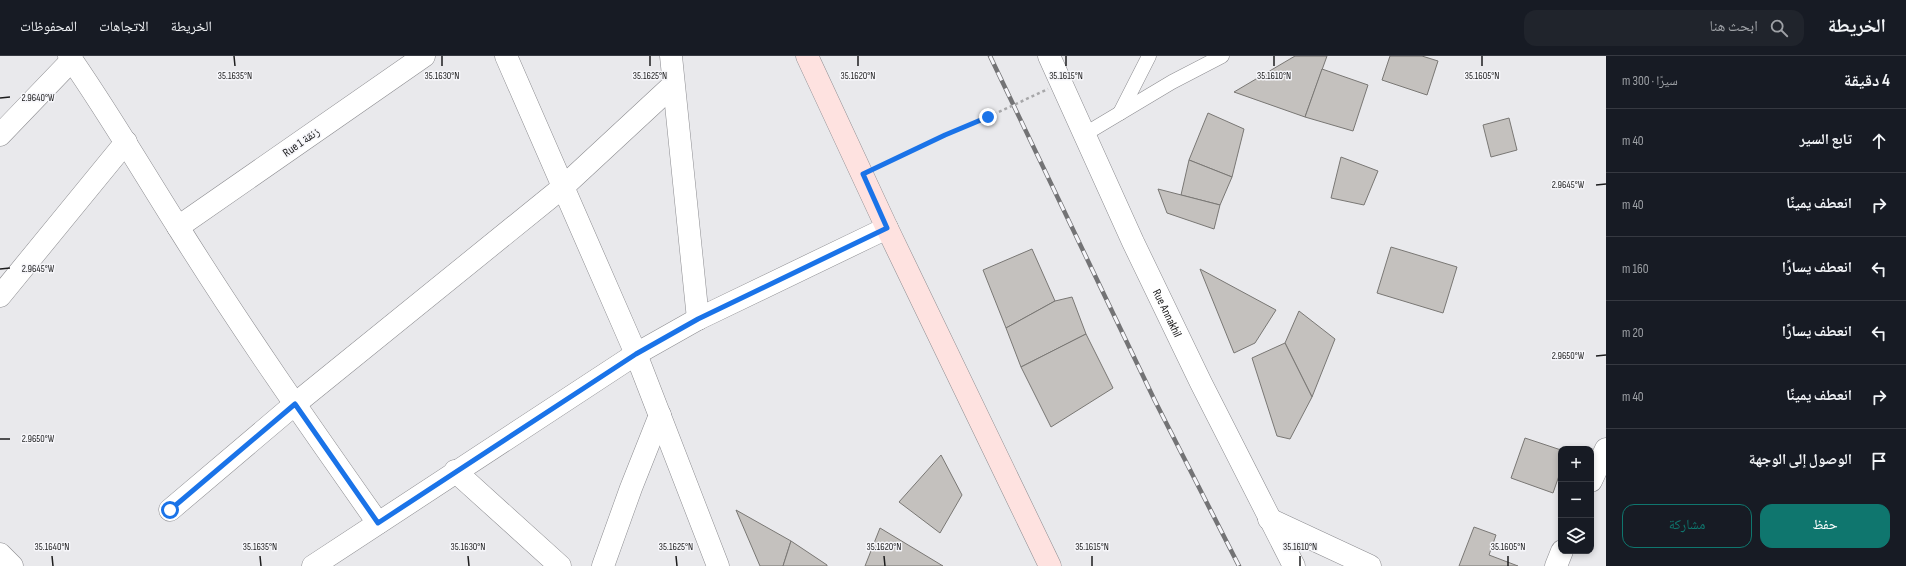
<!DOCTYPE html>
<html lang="ar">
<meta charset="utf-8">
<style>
body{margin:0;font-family:"Sofia Sans Condensed","Noto Naskh Arabic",sans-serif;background:#20242c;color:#f1f3f6;direction:rtl}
.controls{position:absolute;right:12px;bottom:12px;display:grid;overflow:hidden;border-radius:8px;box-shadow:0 2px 6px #0003}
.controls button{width:36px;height:36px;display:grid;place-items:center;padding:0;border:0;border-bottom:1px solid #363941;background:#171b24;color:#f1f3f6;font:20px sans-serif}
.stop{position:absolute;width:12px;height:12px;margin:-9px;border:3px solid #1a73e8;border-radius:50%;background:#fff}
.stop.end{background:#1a73e8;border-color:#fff;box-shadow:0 1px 4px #0008}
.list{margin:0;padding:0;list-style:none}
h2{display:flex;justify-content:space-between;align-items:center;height:52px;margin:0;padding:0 16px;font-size:17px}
h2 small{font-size:13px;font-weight:400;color:#9ea1a6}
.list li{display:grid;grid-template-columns:26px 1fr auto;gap:12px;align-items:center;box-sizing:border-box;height:64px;padding:0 16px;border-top:1px solid #363941}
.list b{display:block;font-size:15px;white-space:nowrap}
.list em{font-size:13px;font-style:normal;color:#9ea1a6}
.actions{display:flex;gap:8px;padding:12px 16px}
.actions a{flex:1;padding:9px 0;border:1px solid #0f766e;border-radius:12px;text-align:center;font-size:14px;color:#0f766e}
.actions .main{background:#0f766e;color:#fff}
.icon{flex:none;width:22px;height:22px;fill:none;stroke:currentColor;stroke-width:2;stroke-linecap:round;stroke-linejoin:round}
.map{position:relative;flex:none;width:1606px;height:510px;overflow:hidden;direction:ltr}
header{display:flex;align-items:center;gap:24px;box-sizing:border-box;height:56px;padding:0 20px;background:#171b24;border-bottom:1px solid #363941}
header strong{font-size:19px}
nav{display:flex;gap:22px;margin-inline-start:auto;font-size:14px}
.search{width:280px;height:36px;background:#20242c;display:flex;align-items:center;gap:10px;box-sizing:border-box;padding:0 14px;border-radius:12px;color:#9ea1a6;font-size:15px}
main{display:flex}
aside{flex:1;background:#171b24}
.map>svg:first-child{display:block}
</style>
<header>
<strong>الخريطة</strong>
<div class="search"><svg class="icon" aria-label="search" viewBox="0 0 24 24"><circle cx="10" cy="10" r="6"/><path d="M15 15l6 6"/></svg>ابحث هنا</div>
<nav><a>الخريطة</a><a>الاتجاهات</a><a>المحفوظات</a></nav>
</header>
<main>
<aside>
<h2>4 دقيقة<small>سيرًا · 300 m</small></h2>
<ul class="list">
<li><svg class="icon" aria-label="ahead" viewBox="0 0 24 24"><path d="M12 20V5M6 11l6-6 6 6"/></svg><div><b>تابع السير</b></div><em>40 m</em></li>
<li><svg class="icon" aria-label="right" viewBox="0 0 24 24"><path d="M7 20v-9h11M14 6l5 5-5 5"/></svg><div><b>انعطف يمينًا</b></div><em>40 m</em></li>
<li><svg class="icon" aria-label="left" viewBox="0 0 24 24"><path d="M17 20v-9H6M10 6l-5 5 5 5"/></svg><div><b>انعطف يسارًا</b></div><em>160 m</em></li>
<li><svg class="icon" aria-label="left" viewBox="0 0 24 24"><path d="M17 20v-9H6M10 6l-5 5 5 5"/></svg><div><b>انعطف يسارًا</b></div><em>20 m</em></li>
<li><svg class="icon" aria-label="right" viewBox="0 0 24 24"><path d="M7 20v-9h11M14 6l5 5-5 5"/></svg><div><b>انعطف يمينًا</b></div><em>40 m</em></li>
<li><svg class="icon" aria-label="arrive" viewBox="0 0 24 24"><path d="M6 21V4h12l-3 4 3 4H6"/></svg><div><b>الوصول إلى الوجهة</b></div></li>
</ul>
<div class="actions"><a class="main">حفظ</a><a>مشاركة</a></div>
</aside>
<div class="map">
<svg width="1606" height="510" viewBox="0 0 1606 510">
<rect width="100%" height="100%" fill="#e9e9ec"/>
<g fill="#c4c1be" stroke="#797774">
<path d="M1295,0H1327L1305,61L1234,36Z"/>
<path d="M1390,0H1422L1438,5L1427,39L1382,24Z"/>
<path d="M1322,13L1368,29L1353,75L1305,61Z"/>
<path d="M1208,57L1244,73L1232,121L1189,104Z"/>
<path d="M1509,62L1517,94L1491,101L1483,69Z"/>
<path d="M1341,101L1378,115L1364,149L1331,142Z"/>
<path d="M1189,104L1232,121L1220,149L1181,139Z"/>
<path d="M1158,133L1220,149L1214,173L1167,157Z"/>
<path d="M1391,191L1457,211L1443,257L1377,237Z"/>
<path d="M1032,193L1055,245L1006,272L983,214Z"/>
<path d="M1200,213L1276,254L1255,287L1234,297Z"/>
<path d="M1072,241L1086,278L1021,311L1006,272L1055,245Z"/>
<path d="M1299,255L1335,283L1312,341L1285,287Z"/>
<path d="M1086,278L1113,332L1051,371L1021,311Z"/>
<path d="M1285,287L1312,341L1290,383L1277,380L1252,302Z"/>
<path d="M1525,382L1561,394V414L1553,437L1511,422Z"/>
<path d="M941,399L962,439L940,477L899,446Z"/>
<path d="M736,454L791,485L783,510H760Z"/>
<path d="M1474,471L1496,479L1489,499L1518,510H1459Z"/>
<path d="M880,472L943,510H865Z"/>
<path d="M791,485L827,509V510H783Z"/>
</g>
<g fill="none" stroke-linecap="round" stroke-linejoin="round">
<g stroke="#8c8c90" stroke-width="15">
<g id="service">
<path d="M1120,57L1149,0"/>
<path d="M1085,78L1172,26L1222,0"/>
</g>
</g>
<g stroke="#8c8c90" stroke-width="23">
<g id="minor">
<path d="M69,0C108,56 142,114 178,171C241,272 309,369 378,467"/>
<path d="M506,0L636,298L718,510"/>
<path d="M671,0L698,263"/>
<path d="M0,79L72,4"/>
<path d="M178,171L424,0"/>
<path d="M0,240L126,86"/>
<path d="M455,415L560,510"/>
<path d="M1591,425L1606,393"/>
<path d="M170,454L295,348L563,131L673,29"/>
<path d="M1269,463L1370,510"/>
<path d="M0,498L12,510"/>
<path d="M313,510L636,298L698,263L887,172"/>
<path d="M603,510L631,432L660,359"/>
<path d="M1556,510L1562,495"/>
</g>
</g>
<g stroke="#8c8c90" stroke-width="23">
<g id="tertiary">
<path id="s1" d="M1049,0L1133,186L1201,327L1294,510"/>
</g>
</g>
<g stroke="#8c8c90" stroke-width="23">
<path id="secondary" d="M807,0L887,172L1050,510"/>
</g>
<path stroke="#a7a7a9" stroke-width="2.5" stroke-dasharray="3 3" stroke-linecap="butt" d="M883,109L945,79L988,61"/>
<use href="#service" stroke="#fff" stroke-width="14"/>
<use href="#minor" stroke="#fff" stroke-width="22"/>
<use href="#tertiary" stroke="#fff" stroke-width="22"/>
<use href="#secondary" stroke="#fee2e0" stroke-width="22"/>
<g stroke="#737375" stroke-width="4.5">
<path id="rail" d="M990,0L1155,345L1239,510"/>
</g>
<use href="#rail" stroke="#f6f6fa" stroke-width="3" stroke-dasharray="9" stroke-linecap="butt"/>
<path stroke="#a7a7a9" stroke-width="2.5" stroke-dasharray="3 3" stroke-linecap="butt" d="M988,61L1048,33"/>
</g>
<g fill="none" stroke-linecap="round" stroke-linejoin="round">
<path stroke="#1a73e8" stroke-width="5" d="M170,454L295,348L378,467L636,298L698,263L887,172L863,118L945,79L988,61"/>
</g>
<path fill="none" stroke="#1d1d1e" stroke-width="1.5" d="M234,0L235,10M442,0V10M650,0V10M858,0V10M1066,0V10M1274,0V10M1482,0V10M0,42L10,41M1596,129L1606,128M0,213L10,212M1596,300L1606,299M0,383H10M52,500L53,510M260,500L261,510M468,500L469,510M676,500L677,510M884,500L885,510M1092,500V510M1300,500V510M1508,500V510"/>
<g text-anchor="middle" stroke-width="3" stroke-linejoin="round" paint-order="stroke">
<g font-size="12" fill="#1d1d1e" stroke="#f6f6fa">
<text transform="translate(301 86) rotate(-35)" y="4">Rue 1 زنقة</text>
<text dy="4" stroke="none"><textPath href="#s1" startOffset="283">Rue Annakhil</textPath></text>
</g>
</g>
<g font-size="10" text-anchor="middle" fill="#1d1d1e" stroke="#f6f6fa" stroke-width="3" stroke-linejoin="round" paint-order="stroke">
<text x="235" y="23">35.1635°N</text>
<text x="442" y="23">35.1630°N</text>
<text x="650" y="23">35.1625°N</text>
<text x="858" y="23">35.1620°N</text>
<text x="1066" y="23">35.1615°N</text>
<text x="1274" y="23">35.1610°N</text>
<text x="1482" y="23">35.1605°N</text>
<text x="38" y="45">2.9640°W</text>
<text x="1568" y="132">2.9645°W</text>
<text x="38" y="216">2.9645°W</text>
<text x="1568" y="303">2.9650°W</text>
<text x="38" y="386">2.9650°W</text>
<text x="52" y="494">35.1640°N</text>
<text x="260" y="494">35.1635°N</text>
<text x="468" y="494">35.1630°N</text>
<text x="676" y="494">35.1625°N</text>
<text x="884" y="494">35.1620°N</text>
<text x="1092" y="494">35.1615°N</text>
<text x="1300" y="494">35.1610°N</text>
<text x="1508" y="494">35.1605°N</text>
</g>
</svg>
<div class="controls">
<button>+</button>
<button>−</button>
<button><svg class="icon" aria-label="layers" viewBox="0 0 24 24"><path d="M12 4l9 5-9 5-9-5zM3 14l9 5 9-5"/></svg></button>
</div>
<div class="stop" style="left:170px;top:454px"></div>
<div class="stop end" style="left:988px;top:61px"></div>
</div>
</main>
